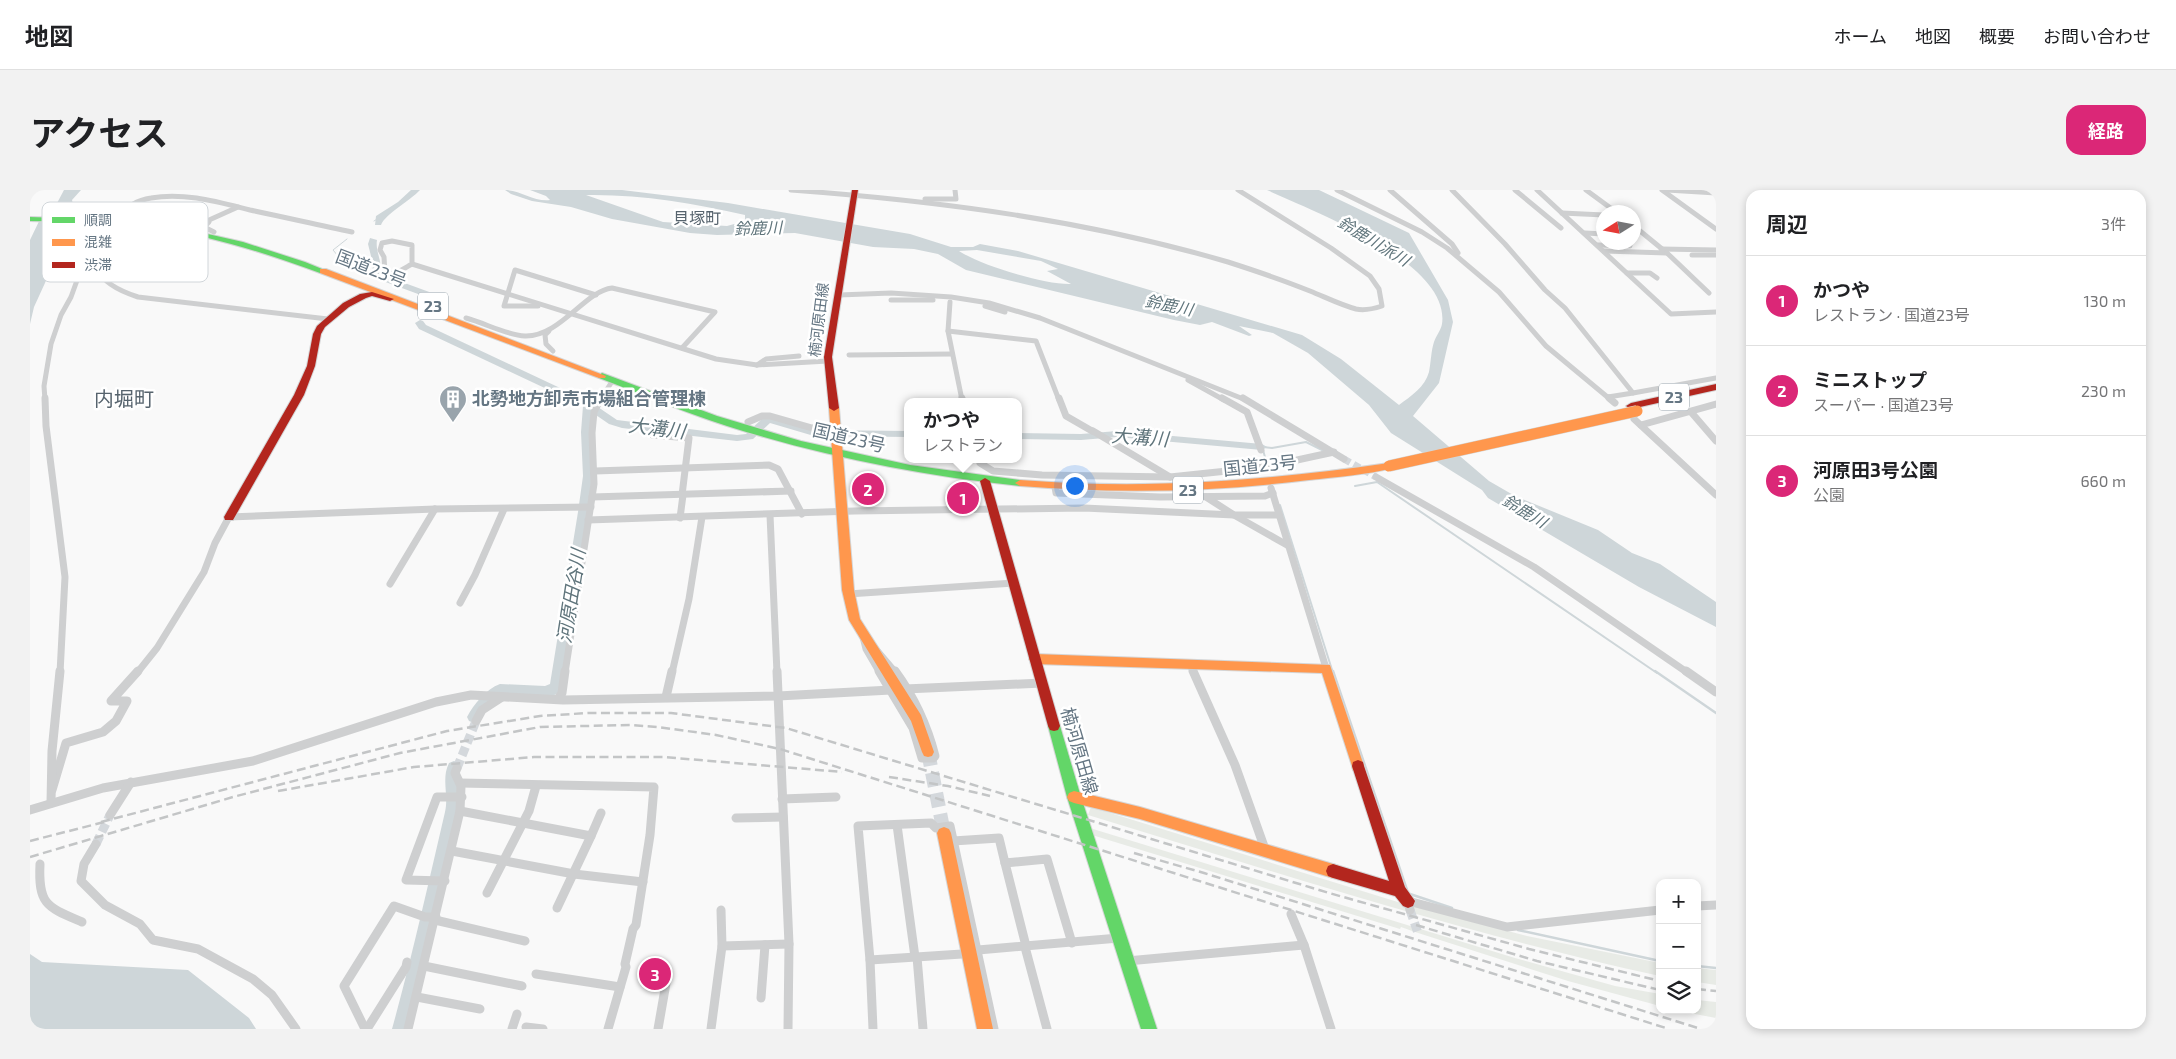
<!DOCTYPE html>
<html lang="ja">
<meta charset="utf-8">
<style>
body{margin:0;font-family:"Exo 2","Noto Sans JP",sans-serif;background:#f2f2f2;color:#202124}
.controls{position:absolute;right:15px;bottom:15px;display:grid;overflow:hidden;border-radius:10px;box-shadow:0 2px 8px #0003}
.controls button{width:45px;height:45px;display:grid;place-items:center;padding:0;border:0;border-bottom:1px solid #e0e0e0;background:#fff;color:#202124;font:25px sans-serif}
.compass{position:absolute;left:1566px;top:15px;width:45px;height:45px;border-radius:50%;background:#fff;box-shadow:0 2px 8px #0003;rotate:259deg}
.you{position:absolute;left:1044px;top:295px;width:18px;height:18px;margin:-12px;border:4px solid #fff;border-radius:50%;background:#1a73e8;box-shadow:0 0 0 8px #1a73e833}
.badge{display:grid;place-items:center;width:32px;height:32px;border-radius:50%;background:#db2777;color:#fff;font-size:16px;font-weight:700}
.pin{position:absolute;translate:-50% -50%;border:2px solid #fff;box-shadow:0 1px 5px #0006}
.popup{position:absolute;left:874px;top:208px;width:118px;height:65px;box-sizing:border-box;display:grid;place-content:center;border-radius:10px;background:#fff;filter:drop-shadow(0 1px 4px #0005);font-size:16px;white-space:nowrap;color:#757577}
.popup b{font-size:19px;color:#202124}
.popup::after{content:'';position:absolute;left:50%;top:100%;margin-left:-10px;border:10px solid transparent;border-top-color:#fff}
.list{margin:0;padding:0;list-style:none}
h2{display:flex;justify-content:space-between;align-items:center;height:65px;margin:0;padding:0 20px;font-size:21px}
h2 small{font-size:16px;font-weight:400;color:#757577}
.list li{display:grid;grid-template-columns:32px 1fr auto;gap:15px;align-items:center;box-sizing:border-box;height:90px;padding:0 20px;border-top:1px solid #e0e0e0}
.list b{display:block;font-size:19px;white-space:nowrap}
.list p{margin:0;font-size:16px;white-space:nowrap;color:#757577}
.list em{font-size:16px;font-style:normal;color:#757577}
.icon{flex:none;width:28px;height:28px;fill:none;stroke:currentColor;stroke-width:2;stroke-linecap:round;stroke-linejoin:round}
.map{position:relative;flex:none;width:1686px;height:839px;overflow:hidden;border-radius:15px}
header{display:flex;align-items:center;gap:30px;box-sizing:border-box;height:70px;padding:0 25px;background:#fff;border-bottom:1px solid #e0e0e0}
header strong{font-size:24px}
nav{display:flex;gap:28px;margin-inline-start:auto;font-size:18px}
.intro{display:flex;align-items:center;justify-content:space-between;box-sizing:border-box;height:120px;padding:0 30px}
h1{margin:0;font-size:35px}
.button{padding:12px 22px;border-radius:15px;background:#db2777;color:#fff;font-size:18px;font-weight:700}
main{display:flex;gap:30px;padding:0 30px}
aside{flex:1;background:#fff;border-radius:15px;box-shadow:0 2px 8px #0003}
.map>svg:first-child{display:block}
</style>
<header>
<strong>地図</strong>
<nav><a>ホーム</a><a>地図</a><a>概要</a><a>お問い合わせ</a></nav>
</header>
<div class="intro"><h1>アクセス</h1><a class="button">経路</a></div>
<main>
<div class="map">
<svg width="1686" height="839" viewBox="0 0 1686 839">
<rect width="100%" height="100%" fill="#f9f9f9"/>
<g fill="#e8ebe6">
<path d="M1061,617L1371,713L1373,716H1382L1497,746L1630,773V786C1436,744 1248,683 1058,625Z"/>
<path d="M1063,639L1485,768L1585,796L1630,804V816L1538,791L1385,742L1371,737L1370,739L1062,645Z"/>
<path d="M616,776L636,779C634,796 628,793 612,796Z"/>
<path d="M1667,778L1686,780V795L1667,792Z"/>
<path d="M1667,810L1686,812V828L1644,820H1667Z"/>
</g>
<g fill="#ced6d9" fill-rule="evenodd">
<path d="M34,0H51L42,10L45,22L40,43L20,82L4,117L0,134V50L13,23L26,15Z"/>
<path d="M475,0C490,0 504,12 520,10L516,6L500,0H592L698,13L880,44L921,57H943L950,54L988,61L1272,145L1311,169L1369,215C1381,206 1395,197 1399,182C1401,172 1401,161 1404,152C1406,146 1411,140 1412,134C1421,72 1282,21 1237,0H1289L1379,43L1418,110L1423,132L1409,193L1383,226L1459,291L1485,306L1568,340L1602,363L1630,374L1686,412V437L1609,397L1458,308L1452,300L1361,243L1339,215L1278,163L1243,143L1209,136L1222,145L1219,146L1182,132L1170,135L1144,130L936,80L908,64L884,59L843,57L765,43L687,45L660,43L582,29L541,17L502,11L481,4ZM556,5C608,4 664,13 715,25V31L697,36L633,32ZM947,60L1011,71L1028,79L1017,81L1041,94C1015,95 950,75 929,61Z"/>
<path d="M0,764L12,772L158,780L219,828L226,839H0Z"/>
</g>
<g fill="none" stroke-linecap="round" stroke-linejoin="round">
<g stroke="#ced6d9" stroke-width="1">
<path d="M344,31L349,28"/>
<path d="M317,49L303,60L314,73L345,85"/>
</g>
<g stroke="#ced6d9" stroke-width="2">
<path d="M1233,257L1242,258L1276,252L1294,261"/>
<path d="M1233,260L1237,274"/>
<path d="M1325,296L1347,292L1627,483"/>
<path d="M1250,315L1303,483"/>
</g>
<g stroke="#ced6d9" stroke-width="2.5">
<path d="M1303,481L1377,700"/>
<path d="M1625,481L1686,523"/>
<path d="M1380,704L1422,718"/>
<path d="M1488,740L1630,771"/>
<path d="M1667,776L1686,778"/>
</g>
<g fill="#ced6d9" fill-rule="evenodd">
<path d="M381,0H390C380,11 355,24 351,35H345L346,26L368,12Z"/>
<path d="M340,48L347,50C345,62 353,71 350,84L413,107L418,112L416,114H410L407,111L342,87L343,74L338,54Z"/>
<path d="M390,130L393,131L396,135L562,213L587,230L707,245L716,244L734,227L738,226L785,240L878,241V247L784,246L740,233L723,249L707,251L592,238L579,234L563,223C561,245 565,266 563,288C559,358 543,428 533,497C524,515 489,506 473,506L459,517L449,531L444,533L439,531L437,527C444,514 456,499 470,494L515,496L520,494L548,322L553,286L551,242L553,216L389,139L385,133Z"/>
<path d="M1087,241L1232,254L1237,257L1232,260L1087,247L1051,250L988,249V243L1051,244Z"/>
<path d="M424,571L429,573C430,575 430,611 430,618L396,777L380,839H362C382,767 398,695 415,622C419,605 411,589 419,573Z"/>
</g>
<path stroke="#d4d8dc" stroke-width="7" stroke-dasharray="7 4" stroke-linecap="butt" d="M1314,269L1346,287"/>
<g stroke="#d4d8dc" stroke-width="9" stroke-dasharray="9 4.5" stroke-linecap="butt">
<path d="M427,578L446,531"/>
<path d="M66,654L80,625"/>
<path d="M1380,720L1388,743"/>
</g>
<path stroke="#d4d8dc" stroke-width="14" stroke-dasharray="14 7" stroke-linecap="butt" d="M898,562L914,643"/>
<g stroke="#d5d6d7" stroke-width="2">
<g id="fast">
<path d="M0,27L94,30L147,37L213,52L275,72L297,81L290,83C236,63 182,46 125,38C84,32 42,32 0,31Z"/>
<path d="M572,183L687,226L771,251L880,275L990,290L995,293L990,296C891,286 792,266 697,236C653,222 611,204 569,188L568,186Z"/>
<path d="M1024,531L1028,532L1030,536L1051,607L1127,839H1111L1037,607L1018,536L1020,532Z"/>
</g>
</g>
<g stroke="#d5d6d7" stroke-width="2">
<g id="slow">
<path d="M290,79H296L576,186L575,188H569L290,83Z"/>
<path d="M804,215L809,218L824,400L830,429L891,525L904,562L902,566L898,567L894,566L892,562L881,531L819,430L812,400L799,218Z"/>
<path d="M1359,273L1364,276L1362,278C1336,285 1307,287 1279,290C1183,302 1087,304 990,296L985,293L990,290C1117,300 1234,291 1359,273Z"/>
<path d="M1005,464L1300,475L1334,576L1333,580L1328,582L1323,580L1322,576L1292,483L1005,474L1001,472L999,469L1001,466Z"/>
<path d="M1044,601L1110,617L1303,674L1308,676L1310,681L1308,686L1303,688L1110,629L1044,613L1039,611L1037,607L1039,603Z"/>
<path d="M914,637L919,639L921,643L963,839H947L907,643L909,639Z"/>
</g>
</g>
<g stroke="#d5d6d7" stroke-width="2">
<g id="jam">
<path d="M822,0H828L802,167L809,218L804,221L799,218L794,167Z"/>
<path d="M342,102L364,109L360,111L342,106L336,108L319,117L295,137L291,144L285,176L274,205L203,330H195L194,327L264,205L277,176L283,144L287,136L313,113L330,104Z"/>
<path d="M1686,194V200L1601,219L1596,216L1601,213Z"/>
<path d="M955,288L960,291L1030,536L1028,540L1024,541L1020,540L1018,536L950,291Z"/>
<path d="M1328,570L1333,572L1334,576L1375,697L1385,711L1383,716L1378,718L1373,716L1365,706L1303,688L1298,686L1296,681L1298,676L1303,674L1359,691L1322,576L1323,572Z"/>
</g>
</g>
<g stroke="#cecfd0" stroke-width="5">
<path d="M761,0C909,11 1055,30 1198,72C1226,81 1253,90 1280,101C1295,107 1311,115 1326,119C1335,121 1343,119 1352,116L1349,99L1340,86L1301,58L1208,0"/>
<path d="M1307,0L1392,42L1417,58L1469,102L1516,156L1581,210"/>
<path d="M1360,0L1422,54L1428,63"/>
<path d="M1422,0L1475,54L1515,100L1535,118L1603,203L1578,207"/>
<path d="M1485,0L1531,38"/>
<path d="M1507,0L1641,124L1686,122"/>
<path d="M1556,0L1586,22"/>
<path d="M1632,0L1686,39"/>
<path d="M1637,0L1686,3"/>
<path d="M895,9H926L925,0"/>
<path d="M1532,23L1574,25"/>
<path d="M89,27C97,16 108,10 121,8C154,2 188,12 220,20C254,27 288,35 322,42"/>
<path d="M104,31L168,35L208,17"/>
<path d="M179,32L174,37L184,42"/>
<path d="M83,35C58,74 62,92 108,107L298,129"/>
<path d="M1555,43L1574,44"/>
<path d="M362,51L382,55V74C373,79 366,85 355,83L354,67L350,60L352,53Z"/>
<path d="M1568,55L1600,56"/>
<path d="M1631,59L1686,60"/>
<path d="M1574,61L1637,63L1604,36"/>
<path d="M1637,63L1679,103"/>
<path d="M1662,65H1686"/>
<path d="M382,74L686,169L727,175L798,171"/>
<path d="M1597,83H1620L1627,88"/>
<path d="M809,105L861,103L921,107L959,113L1010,128L1216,210"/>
<path d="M861,110H903"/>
<path d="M920,112L918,141L932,210"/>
<path d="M508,116H474L485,80L566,105"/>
<path d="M955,116L975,122"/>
<path d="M436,128C455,133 476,145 495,146C530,147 555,101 582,98L685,122L652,158"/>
<path d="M519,141L515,145L516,154L523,161"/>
<path d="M918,141L1006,151L1029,210"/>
<path d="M819,165L922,164"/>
<path d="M727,175L736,169L769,166"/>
<path d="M1158,190L1194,210"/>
<path d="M1603,203L1686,188"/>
<path d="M15,210L14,196L21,154L31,125L41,107L54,71L72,53"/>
<path d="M570,210L583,190"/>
</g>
<g stroke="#cecfd0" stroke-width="7">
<path d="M15,208L16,236L35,387L30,483"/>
<path d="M932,208L933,212"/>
<path d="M1029,208L1036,226L1062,241"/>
<path d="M1192,208L1217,222L1231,260"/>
<path d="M1213,208L1314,269"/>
<path d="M1579,208L1585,213"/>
<path d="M1661,222L1686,251"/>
<path d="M1604,229L1686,305"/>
<path d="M718,232L732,226H740L782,238L806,240"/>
<path d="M1611,235L1686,214"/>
<path d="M1063,241L1140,287"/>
<path d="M623,245L659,248L652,305"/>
<path d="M950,273L963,281L1012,285L1140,287L1235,277L1304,262"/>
<path d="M565,281L739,275L748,279L772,324"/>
<path d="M1346,287L1504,377L1658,483"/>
<path d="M1025,297L1026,303L1130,307L1235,306L1243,303"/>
<path d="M1241,298L1296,478"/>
<path d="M562,307L761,301"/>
<path d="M1176,307L1204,325H1249"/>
<path d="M740,325L747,483"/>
<path d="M650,328L653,305"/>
<path d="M558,330L824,321L1054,318L1204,325L1257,355"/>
<path d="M360,394L405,319"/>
<path d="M818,404L984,393"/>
<path d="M430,413L445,385L474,319"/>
<path d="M1160,474L1164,483"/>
<path d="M107,483L127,458L174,382L185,353L199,327L405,319L561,317"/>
<path d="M535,483L564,294L562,243L564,222L571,208"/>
<path d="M642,483L659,409L672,327"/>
<path d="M850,483L836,459L832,443L866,483"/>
</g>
<g stroke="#cecfd0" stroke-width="9">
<path d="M747,481L759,754L758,839"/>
<path d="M849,481L883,538L892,568H903L905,566C897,535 884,507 865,481"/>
<path d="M1163,481L1205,575L1236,662"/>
<path d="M1656,481L1686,502"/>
<path d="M875,499L1012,493"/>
<path d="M636,507L642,481"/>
<path d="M528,509L532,503L535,481"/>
<path d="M446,531L452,520L472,507"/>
<path d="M430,593L624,597L620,645L606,735L603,739L595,774L596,777L578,839"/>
<path d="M22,600L36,553L73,542L86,531L97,511H81L108,481"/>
<path d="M752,609L806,607"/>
<path d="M21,613L22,561L30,481"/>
<path d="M0,620L73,598L223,571L406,512L441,505L533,510L748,506L861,500"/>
<path d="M430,621L561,646L571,623"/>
<path d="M80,625L101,592"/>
<path d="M706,628L753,627"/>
<path d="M867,635L885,767"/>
<path d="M923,651L969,648L975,673L1017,669L1042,753"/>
<path d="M66,654L54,674L51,691L75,715L110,734L123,750L168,759L223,789L242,805L266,839"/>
<path d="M422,661L544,684L613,692"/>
<path d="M975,673L996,756"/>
<path d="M10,674C8,715 17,717 52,732"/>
<path d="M415,691L376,690L407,607H432"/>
<path d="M457,703L499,621L506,596"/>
<path d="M1667,716L1686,715"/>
<path d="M527,718L561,646"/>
<path d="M1380,720L1378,711L1477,737L1630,720"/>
<path d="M1261,724L1274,755L1301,839"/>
<path d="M405,730L495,751"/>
<path d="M692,756L759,754"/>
<path d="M995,757L1017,839"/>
<path d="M948,760L1089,748"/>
<path d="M887,767L893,839"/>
<path d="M840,770L932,764"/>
<path d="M1097,771L1274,755"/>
<path d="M394,776L492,796"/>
<path d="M506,784L590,797"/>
<path d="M387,807L450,819"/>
<path d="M731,808L735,755"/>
<path d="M496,837L513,839"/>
<path d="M335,839L314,796L364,716L395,727H406"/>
<path d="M337,839L376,777L377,772"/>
<path d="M378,839L430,621L431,596L425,583L427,578"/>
<path d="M482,839L487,824"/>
<path d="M628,839L638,782"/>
<path d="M681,839L692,756L691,720"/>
<path d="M843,839L840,770L828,636L901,633L906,638L920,636L964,839"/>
</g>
<use href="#fast" fill="#63d668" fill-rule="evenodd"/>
<use href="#slow" fill="#ff974d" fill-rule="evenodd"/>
<use href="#jam" fill="#b3261e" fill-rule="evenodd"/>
<g stroke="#c3c5c6" stroke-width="2.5" stroke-dasharray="9 4.5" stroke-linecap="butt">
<path d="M859,587L918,596L960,606"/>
<path d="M248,601L384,577L504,567H634L812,582"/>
<path d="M71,632L417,541L510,526L558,523H641L756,538L1299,703L1499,759L1630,791"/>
<path d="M0,651L78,631"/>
<path d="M1104,663L1174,683L1671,839"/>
<path d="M0,667L203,607L370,563L510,537L600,535L628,537L686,545L750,559L1639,839"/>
<path d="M1386,735L1507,771L1630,800"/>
<path d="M1667,799L1686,801"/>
</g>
<g stroke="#d5d6d6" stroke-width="12" stroke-linecap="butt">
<path id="slow-bridge" d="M1359,276L1607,221"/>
</g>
<use href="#slow-bridge" stroke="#ff974d" stroke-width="11"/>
</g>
<defs>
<g id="building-pin" transform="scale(1.4375)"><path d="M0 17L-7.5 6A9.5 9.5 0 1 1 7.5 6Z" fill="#99a4ac" stroke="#fff"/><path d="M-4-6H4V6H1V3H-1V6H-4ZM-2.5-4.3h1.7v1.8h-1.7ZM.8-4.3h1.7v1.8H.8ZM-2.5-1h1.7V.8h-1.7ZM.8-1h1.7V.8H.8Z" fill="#fff"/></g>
</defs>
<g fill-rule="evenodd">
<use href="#building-pin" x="423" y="209"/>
</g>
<g text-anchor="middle" stroke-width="5" stroke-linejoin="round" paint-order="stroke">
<g font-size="15" fill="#657683" stroke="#fff">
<text transform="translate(789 130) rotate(-83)" y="5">楠河原田線</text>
</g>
<g font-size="16" fill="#57646e" stroke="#fff">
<text x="667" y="34">貝塚町</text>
</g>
<g font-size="16" font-style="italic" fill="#60757c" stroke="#fff">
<text transform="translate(728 38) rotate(-2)" y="6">鈴鹿川</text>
<text transform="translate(1344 51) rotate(31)" y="6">鈴鹿川派川</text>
<text transform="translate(1139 115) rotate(11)" y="6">鈴鹿川</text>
<text transform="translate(1495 321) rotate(31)" y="6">鈴鹿川</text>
</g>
<g fill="#fff" stroke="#939fa8" stroke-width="1">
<rect x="388" y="102.5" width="30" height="27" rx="4"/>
<rect x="1629" y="193.5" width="30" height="27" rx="4"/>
<rect x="1143" y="286.5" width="30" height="27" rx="4"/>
</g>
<g font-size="16" font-weight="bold" fill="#657683">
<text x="403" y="122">23</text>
<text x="1644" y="213">23</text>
<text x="1158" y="306">23</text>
</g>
<g font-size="18" fill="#657683" stroke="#fff">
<text transform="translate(341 79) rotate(21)" y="6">国道23号</text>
<text transform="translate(819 248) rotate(13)" y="6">国道23号</text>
<text transform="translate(1230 276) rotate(-6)" y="6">国道23号</text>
<text transform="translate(1049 561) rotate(74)" y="6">楠河原田線</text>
</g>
<g font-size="18" font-weight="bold" fill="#657683" stroke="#fff" text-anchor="start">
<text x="442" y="215">北勢地方卸売市場組合管理棟</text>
</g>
<g font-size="19" font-style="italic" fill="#60757c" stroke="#fff">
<text transform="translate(627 238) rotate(7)" y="7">大溝川</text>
<text transform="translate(1110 247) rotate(4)" y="7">大溝川</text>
<text transform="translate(541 406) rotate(-81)" y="7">河原田谷川</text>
</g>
<g font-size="20" fill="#57646e" stroke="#fff">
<text x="94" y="216">内堀町</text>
</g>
</g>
<rect x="12" y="12" width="166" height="80" rx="8" fill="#fff" stroke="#d1d6da" stroke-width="1"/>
<rect x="22" y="27" width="23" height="6" fill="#63d668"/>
<rect x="22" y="49" width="23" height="7" fill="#ff974d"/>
<rect x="22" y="72" width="23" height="6" fill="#b3261e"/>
<g font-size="14" fill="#657683">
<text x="54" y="35">順調</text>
<text x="54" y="57">混雑</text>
<text x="54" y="80">渋滞</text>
</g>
</svg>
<div class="controls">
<button>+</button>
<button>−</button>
<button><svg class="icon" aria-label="layers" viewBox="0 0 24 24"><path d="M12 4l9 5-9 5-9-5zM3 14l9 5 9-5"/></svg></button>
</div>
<svg class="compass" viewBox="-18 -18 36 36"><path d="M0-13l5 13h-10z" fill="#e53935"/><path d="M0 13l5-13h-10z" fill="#757577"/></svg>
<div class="you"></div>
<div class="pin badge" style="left:933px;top:308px">1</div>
<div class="popup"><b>かつや</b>レストラン</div>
<div class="pin badge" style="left:838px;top:299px">2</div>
<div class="pin badge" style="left:625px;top:784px">3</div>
</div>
<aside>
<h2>周辺<small>3件</small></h2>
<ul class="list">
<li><span class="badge">1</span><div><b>かつや</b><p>レストラン · 国道23号</p></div><em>130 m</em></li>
<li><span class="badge">2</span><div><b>ミニストップ</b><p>スーパー · 国道23号</p></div><em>230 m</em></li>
<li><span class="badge">3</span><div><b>河原田3号公園</b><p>公園</p></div><em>660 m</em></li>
</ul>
</aside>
</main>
